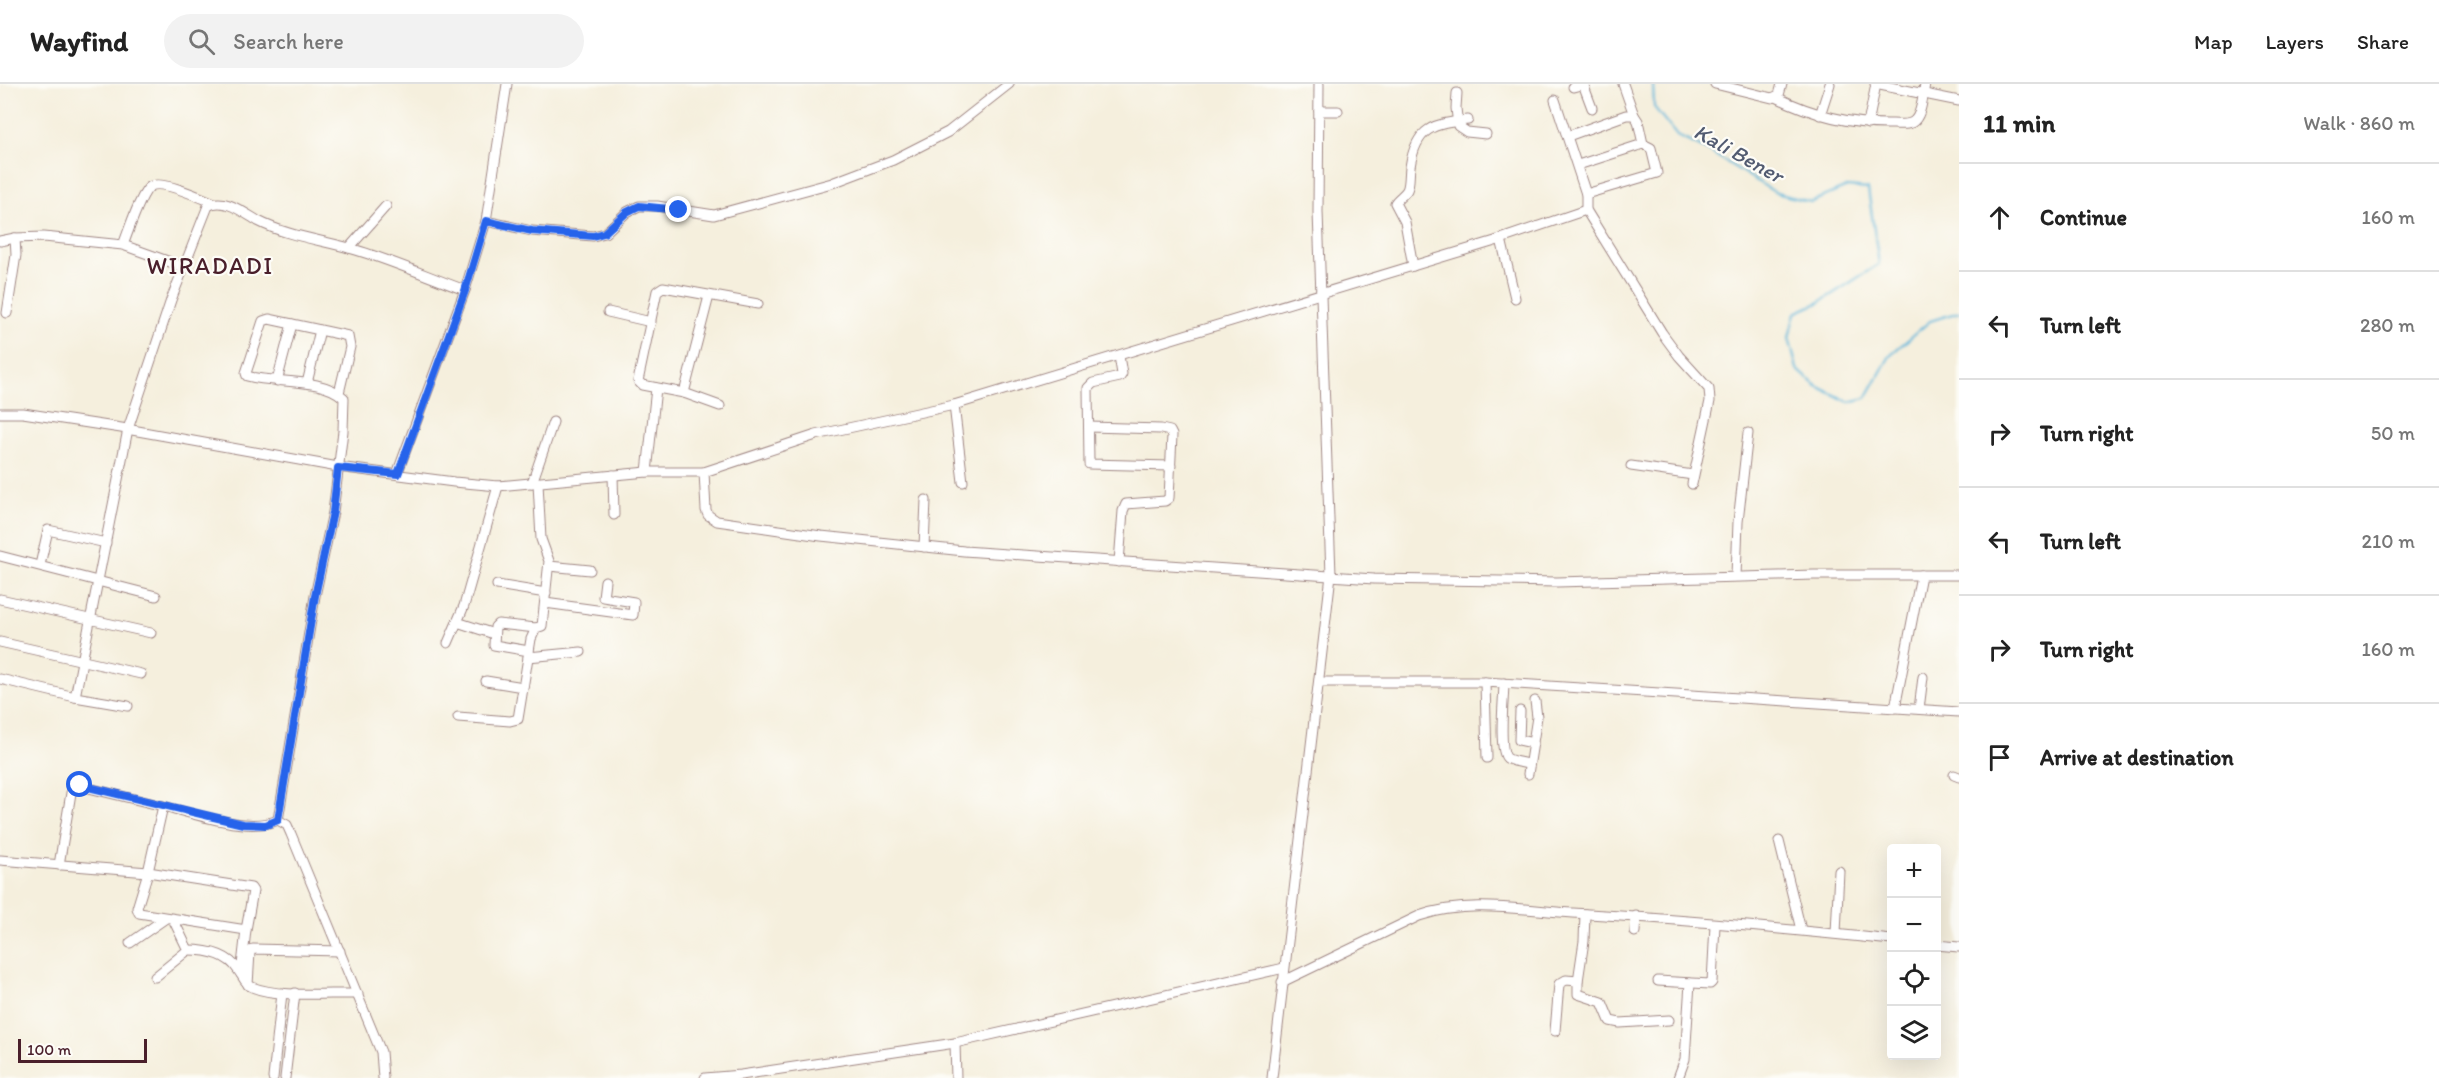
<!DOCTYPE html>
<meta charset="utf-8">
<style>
body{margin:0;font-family:Itim,sans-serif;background:#f2f2f2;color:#222}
.controls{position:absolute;right:18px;bottom:18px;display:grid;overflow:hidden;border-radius:6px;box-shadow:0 6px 24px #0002}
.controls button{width:54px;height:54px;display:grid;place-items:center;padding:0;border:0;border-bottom:2px solid #e0e0e0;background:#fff;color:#222;font:30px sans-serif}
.scale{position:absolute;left:18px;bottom:15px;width:129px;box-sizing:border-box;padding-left:6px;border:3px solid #4a1f2b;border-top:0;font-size:16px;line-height:21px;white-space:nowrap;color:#4a1f2b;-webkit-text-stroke:4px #fdfcf7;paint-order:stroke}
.stop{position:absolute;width:18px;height:18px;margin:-14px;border:4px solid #2563eb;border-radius:50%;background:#fff}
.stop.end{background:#2563eb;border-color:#fff;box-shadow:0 2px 6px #0008}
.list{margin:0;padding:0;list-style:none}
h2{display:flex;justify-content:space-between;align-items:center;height:78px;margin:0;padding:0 24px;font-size:26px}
h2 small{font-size:20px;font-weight:400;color:#767676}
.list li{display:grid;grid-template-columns:39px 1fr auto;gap:18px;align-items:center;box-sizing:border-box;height:108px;padding:0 24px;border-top:2px solid #e0e0e0}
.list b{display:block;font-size:22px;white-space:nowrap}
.list em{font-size:20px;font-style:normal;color:#767676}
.icon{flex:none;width:33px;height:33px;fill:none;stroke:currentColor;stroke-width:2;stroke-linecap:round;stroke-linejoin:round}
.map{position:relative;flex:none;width:1959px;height:994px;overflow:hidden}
header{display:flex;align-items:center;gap:36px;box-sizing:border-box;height:84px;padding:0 30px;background:#fff;border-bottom:2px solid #e0e0e0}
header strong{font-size:28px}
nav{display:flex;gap:33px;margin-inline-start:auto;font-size:21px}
.search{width:420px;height:54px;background:#f2f2f2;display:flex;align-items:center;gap:15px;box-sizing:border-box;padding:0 21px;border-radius:33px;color:#767676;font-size:22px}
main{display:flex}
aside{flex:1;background:#fff}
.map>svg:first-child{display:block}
</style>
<header>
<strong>Wayfind</strong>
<div class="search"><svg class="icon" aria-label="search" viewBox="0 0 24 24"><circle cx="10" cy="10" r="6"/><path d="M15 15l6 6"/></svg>Search here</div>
<nav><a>Map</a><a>Layers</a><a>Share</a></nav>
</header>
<main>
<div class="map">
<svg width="1959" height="994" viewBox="0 0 1959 994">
<rect width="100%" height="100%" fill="#fdfcf7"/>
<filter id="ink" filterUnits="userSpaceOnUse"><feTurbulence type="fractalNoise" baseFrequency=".0167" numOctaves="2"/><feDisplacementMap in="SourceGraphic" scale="12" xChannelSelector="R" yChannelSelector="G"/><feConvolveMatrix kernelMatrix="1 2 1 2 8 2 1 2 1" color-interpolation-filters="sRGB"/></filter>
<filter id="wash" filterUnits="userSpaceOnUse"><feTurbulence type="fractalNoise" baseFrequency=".008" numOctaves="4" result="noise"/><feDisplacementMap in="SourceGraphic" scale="24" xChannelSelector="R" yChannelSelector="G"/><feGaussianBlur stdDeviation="1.35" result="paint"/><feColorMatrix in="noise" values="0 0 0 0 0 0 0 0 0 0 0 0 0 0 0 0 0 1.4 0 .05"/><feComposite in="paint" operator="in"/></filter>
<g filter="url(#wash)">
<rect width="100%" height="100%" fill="#f5efdd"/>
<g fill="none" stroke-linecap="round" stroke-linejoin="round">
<path stroke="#5eb6db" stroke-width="2" d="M1653,0L1654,23L1677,52L1707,66L1776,109L1811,118L1847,103L1868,105L1879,180L1820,218L1795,229L1789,254L1797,285L1815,301L1849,318L1866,314L1891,270L1930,237L1959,228"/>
</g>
</g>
<g filter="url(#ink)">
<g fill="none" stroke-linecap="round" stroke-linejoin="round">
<g stroke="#a08784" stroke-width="11">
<g id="street">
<path d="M1583,0L1592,24"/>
<path d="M1623,0L1634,31"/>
<path d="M1715,0L1772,14L1779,11L1782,0"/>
<path d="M1875,0L1959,17"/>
<path d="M1573,3L1585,0"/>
<path d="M1457,9L1456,24L1458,42L1467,48L1486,50"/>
<path d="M1776,13C1813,31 1852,41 1893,40C1900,40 1910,42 1915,36C1922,29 1923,10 1925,0"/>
<path d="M1555,16L1586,110V126L1662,249L1679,272L1709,305L1710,317L1692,400"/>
<path d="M1319,27H1338"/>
<path d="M1820,31L1830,0"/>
<path d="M1868,40L1876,0"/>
<path d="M1568,52L1626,31H1634L1638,37L1643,60L1578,81"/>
<path d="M1586,110L1657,89L1651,64L1643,60"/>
<path d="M486,137L532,147L593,152L605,149L627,128L639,122H657L714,131L832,99L893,76L948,48L1009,0"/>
<path d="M1501,155L1515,214"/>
<path d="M0,157L15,154L44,153L123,161L184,183"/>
<path d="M123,161C128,149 141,107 151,102C162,96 202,114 214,119"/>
<path d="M349,164L386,122"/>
<path d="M1413,182L1405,138L1395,119C1398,114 1404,111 1407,106C1410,100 1409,89 1410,83C1416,43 1433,40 1468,36"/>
<path d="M608,228L651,238"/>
<path d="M7,229L16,171L15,154"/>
<path d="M1119,272L1122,290L1120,293L1093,299L1088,304L1089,380L1171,382"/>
<path d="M277,297L292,240"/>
<path d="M307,299L320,246"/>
<path d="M339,309L350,263L348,252L269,235L263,237L246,289L247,292C275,300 322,293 344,314L343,347L333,428L315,512L278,736L287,741L291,750L381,968L383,994"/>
<path d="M684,309L709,212"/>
<path d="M954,321L963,398"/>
<path d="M720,322L684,309L642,301L638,297L657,207L663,203L669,204L758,220"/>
<path d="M0,329H23L121,344L338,383L454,398L498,402L647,388H704L706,426L708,431L717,437L821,452L964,467L1374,495L1557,498L1814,491H1959"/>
<path d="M1089,343L1161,345L1170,347L1172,351L1169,414L1165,417L1126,420L1123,427L1119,478"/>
<path d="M1631,382L1693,391"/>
<path d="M647,388L656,304"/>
<path d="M704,388L816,351L954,321L1495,157L1586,126"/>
<path d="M397,390L465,206L486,137L507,0"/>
<path d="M613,391L614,431"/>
<path d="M532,399L553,338"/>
<path d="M924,463L926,416"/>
<path d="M0,472L156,512"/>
<path d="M40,481L48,446L106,459"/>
<path d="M549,482L590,486"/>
<path d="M1736,492L1738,438L1748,349"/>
<path d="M497,501L546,509"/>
<path d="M0,515L151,549"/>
<path d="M545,519L633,531L634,518L603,513L605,497"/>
<path d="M457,538L494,550"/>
<path d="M0,558L141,590"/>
<path d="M448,559L464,522L498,402"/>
<path d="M529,567L494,561L495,543L498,540L536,544"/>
<path d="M528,573L581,568"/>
<path d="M0,595L75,613L128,622"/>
<path d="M486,597L523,603"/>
<path d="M1320,598H1485L1959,628"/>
<path d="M1485,598L1487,674"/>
<path d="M1504,599C1504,612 1498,666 1507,674C1512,678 1523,678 1529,681"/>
<path d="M75,613L128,345L171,216L208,122C224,112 244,129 258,137C289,153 324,156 356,166C393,177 429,193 465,206"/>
<path d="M1895,624L1921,491"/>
<path d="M1919,625L1923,593"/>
<path d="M1520,627L1519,656L1533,659"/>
<path d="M458,633L510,637L518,635L531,555L536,544L542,542L549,477L541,455L538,399"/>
<path d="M1528,690L1537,633L1535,617"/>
<path d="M1954,691L1959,693"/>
<path d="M1779,757L1801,846"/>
<path d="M0,776L148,788L163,722C195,730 248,749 278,736"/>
<path d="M59,781L71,709L76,701L163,722"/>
<path d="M148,788L251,804L253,807L246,846L139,829L137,824Z"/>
<path d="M1635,848L1636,832"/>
<path d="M1836,849L1839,787"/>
<path d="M130,859L166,834"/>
<path d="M1936,861L1959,863"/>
<path d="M188,866C206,866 228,870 238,886C243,892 244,899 252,903C278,914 329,909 358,910"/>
<path d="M241,890L246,846"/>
<path d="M155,893L188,866L173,835"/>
<path d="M1578,897V910L1602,918L1610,937L1620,939L1669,936"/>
<path d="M1658,897L1710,900L1712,898L1715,841"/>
<path d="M1282,898L1419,832C1467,815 1524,826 1573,829C1679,835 1786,845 1892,856"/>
<path d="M248,901L250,868L253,865L340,867"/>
<path d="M1555,947L1559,900L1566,896L1578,897L1584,857L1585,830"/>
<path d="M955,959L956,994"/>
<path d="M273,994L282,909"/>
<path d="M285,994L295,909"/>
<path d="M705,994L741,991L955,959L1284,884"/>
<path d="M1272,994L1331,491L1318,128L1319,0"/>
<path d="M1678,994L1685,975L1690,899"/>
</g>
</g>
<use href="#street" stroke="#fff" stroke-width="9"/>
</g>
</g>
<g fill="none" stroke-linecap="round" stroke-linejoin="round" filter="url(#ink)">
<path stroke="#2563eb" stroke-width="8" d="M80,701L243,740L266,741L278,736L315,512L333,428L338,384L398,390L465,207L486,137L532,147L593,152L604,149L627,128L639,122L679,126"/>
</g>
<g text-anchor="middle" stroke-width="4.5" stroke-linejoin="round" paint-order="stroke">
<g font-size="22" font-style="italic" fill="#525b71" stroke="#fdfcf7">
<text transform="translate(1739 69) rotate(29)" y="8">Kali Bener</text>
</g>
<g font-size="24" letter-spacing="1.5" fill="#4a1f2b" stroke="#fdfcf7">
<text x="210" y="190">WIRADADI</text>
</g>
</g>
</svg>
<div class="controls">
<button>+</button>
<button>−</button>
<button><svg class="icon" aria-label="locate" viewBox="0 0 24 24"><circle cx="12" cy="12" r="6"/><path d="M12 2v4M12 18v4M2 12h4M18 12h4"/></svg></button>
<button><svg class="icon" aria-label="layers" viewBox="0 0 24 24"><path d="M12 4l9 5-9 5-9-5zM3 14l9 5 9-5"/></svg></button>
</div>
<div class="scale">100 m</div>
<div class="stop" style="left:80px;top:701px"></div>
<div class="stop end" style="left:679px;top:126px"></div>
</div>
<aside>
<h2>11 min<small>Walk · 860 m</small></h2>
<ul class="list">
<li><svg class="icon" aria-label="ahead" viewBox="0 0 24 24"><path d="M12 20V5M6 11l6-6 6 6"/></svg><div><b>Continue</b></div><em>160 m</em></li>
<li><svg class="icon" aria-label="left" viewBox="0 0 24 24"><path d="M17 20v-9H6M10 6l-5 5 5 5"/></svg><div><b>Turn left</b></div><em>280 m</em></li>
<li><svg class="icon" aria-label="right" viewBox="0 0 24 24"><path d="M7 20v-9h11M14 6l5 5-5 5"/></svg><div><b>Turn right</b></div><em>50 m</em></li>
<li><svg class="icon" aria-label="left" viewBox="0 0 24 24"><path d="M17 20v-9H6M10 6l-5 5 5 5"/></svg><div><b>Turn left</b></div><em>210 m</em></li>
<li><svg class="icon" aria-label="right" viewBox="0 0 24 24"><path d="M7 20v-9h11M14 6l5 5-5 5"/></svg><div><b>Turn right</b></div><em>160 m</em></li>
<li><svg class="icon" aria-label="arrive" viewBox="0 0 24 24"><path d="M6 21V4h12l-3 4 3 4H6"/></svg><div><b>Arrive at destination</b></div></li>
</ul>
</aside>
</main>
